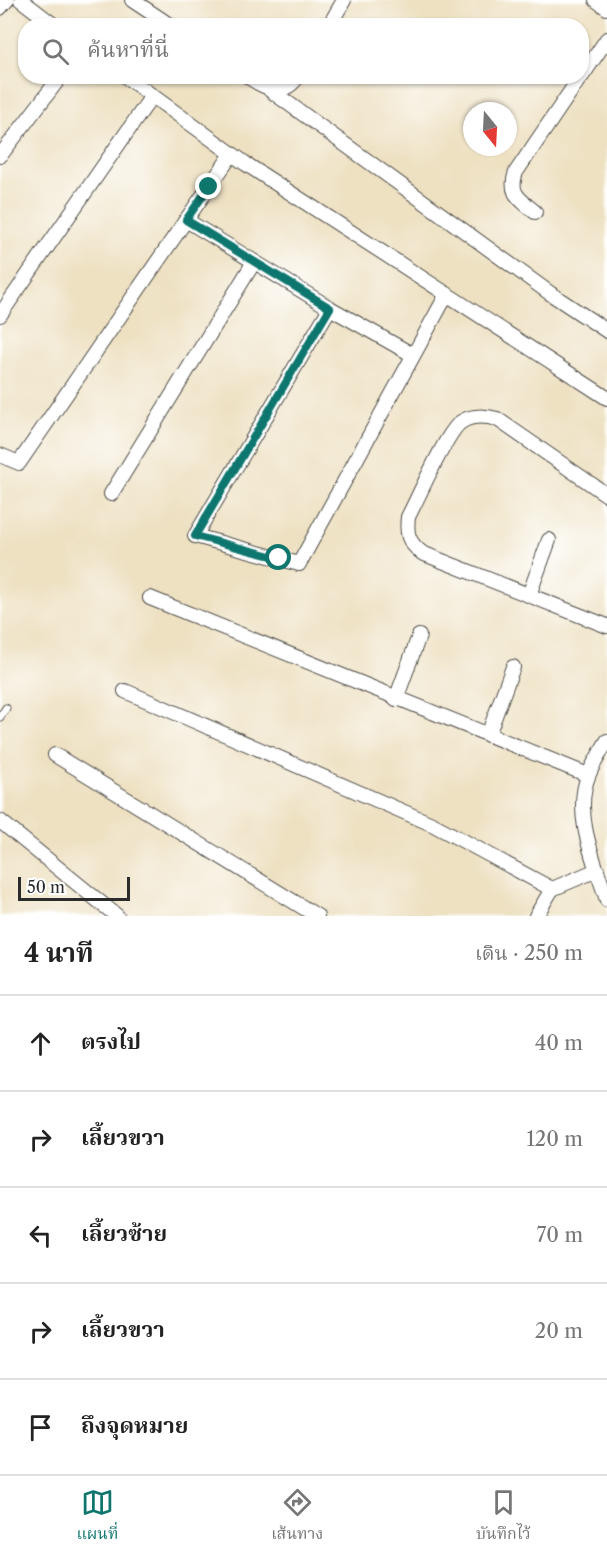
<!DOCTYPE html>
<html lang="th">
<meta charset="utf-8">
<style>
body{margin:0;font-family:"Libre Caslon Text","Noto Serif Thai",serif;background:#f2f2f2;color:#222}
.compass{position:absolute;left:463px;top:102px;width:54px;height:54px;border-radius:50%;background:#fff;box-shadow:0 2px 4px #0004;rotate:162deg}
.scale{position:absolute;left:18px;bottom:15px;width:112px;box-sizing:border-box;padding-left:6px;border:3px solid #2b2b2b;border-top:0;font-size:16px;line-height:21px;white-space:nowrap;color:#2b2b2b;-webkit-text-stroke:4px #fff;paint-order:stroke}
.stop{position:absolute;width:18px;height:18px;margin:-14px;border:4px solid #0f766e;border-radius:50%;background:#fff}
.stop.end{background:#0f766e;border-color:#fff;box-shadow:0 2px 6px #0008}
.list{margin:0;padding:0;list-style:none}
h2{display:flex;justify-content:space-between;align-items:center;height:78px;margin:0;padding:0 24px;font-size:26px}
h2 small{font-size:20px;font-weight:400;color:#767676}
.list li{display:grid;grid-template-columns:39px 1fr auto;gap:18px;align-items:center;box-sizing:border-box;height:96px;padding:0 24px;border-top:2px solid #e0e0e0}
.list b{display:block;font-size:22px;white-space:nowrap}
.list em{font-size:20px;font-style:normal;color:#767676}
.icon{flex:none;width:33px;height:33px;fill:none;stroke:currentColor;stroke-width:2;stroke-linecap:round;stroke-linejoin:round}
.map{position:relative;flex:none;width:607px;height:916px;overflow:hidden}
.search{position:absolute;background:#fff;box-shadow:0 2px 4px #0004;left:18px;right:18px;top:18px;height:66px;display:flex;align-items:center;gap:15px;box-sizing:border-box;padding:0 21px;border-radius:24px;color:#767676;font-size:22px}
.sheet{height:558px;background:#fff}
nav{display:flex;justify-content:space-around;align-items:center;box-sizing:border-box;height:84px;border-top:2px solid #e0e0e0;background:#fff;font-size:16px;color:#767676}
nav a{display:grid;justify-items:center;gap:3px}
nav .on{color:#0f766e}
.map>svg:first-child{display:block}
</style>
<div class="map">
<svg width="607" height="916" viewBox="0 0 607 916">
<rect width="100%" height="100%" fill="#fff"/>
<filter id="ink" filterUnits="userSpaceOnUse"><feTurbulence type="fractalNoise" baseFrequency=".0167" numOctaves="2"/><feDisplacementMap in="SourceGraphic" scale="12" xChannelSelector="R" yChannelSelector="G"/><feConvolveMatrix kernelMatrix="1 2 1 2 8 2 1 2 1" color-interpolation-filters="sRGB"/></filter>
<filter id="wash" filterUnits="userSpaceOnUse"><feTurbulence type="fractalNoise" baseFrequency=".008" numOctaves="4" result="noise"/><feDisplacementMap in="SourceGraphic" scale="24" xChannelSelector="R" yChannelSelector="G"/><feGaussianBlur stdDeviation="1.35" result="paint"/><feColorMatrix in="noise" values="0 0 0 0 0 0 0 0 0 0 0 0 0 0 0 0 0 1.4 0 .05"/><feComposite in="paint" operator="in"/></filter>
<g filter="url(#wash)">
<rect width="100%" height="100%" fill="#eee1c2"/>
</g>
<g filter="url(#ink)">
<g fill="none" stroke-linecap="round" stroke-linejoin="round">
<g stroke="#484642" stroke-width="9">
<path id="lane" d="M0,717L6,708"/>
</g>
<g stroke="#484642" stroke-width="16">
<g id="street">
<path d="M21,0L55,26"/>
<path d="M132,0L171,26"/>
<path d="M596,0L607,8"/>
<path d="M0,8L7,0"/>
<path d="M329,26L344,0"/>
<path d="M125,76L246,164L607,398"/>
<path d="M247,76C264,88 284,98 298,76"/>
<path d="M582,76L607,39"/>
<path d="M270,90L551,294L607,331"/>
<path d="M232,154L186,220L330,308L413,355"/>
<path d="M0,156L61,76"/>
<path d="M535,212C520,199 508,194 516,172L581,76"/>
<path d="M330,308L195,536L299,564L447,294"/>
<path d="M0,315L152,96"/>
<path d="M0,455L19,463L186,220"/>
<path d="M111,494L254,262"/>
<path d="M607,495L497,419C486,416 472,415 461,422C447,431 418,498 408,517C406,534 408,542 422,553L607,626"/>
<path d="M529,595L549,540"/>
<path d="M150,598L588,775"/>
<path d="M125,691L434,825L552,889L597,870"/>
<path d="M396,699L419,636"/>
<path d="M488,735L513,667"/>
<path d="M607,741C601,752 594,762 589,774C572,813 595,863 607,900"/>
<path d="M55,755L317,916"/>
<path d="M0,821L117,916"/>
<path d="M536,916L552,889"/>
</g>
</g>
<use href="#lane" stroke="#fff" stroke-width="7"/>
<use href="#street" stroke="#fff" stroke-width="14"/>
</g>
</g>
<g fill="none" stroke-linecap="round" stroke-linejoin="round" filter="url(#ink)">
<path stroke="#0f766e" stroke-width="8" d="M209,187L186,220L330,308L195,536L279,558"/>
</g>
</svg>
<svg class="compass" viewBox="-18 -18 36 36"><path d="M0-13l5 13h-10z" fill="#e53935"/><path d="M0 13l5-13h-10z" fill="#767676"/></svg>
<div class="scale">50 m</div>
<div class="stop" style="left:279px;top:558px"></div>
<div class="stop end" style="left:209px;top:187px"></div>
<div class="search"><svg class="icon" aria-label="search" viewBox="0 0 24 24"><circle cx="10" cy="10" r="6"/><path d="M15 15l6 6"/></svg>ค้นหาที่นี่</div>
</div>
<section class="sheet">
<h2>4 นาที<small>เดิน · 250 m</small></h2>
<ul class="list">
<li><svg class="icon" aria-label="ahead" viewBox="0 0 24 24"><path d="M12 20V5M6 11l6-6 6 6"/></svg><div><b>ตรงไป</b></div><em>40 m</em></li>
<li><svg class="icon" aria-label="right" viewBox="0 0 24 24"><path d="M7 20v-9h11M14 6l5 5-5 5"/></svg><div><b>เลี้ยวขวา</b></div><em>120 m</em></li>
<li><svg class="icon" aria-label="left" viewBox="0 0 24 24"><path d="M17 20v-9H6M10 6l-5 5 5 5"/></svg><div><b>เลี้ยวซ้าย</b></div><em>70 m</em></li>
<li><svg class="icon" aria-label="right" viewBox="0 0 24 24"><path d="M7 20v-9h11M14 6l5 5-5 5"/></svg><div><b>เลี้ยวขวา</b></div><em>20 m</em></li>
<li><svg class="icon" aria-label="arrive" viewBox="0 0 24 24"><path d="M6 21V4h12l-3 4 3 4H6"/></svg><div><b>ถึงจุดหมาย</b></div></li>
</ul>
</section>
<nav>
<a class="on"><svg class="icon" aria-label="map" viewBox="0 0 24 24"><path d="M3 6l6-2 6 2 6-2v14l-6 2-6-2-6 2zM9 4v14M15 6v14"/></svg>แผนที่</a>
<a><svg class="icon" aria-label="directions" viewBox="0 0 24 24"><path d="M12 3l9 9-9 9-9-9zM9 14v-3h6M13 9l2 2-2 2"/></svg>เส้นทาง</a>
<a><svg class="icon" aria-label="saved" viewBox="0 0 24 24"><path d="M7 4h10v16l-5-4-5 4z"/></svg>บันทึกไว้</a>
</nav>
